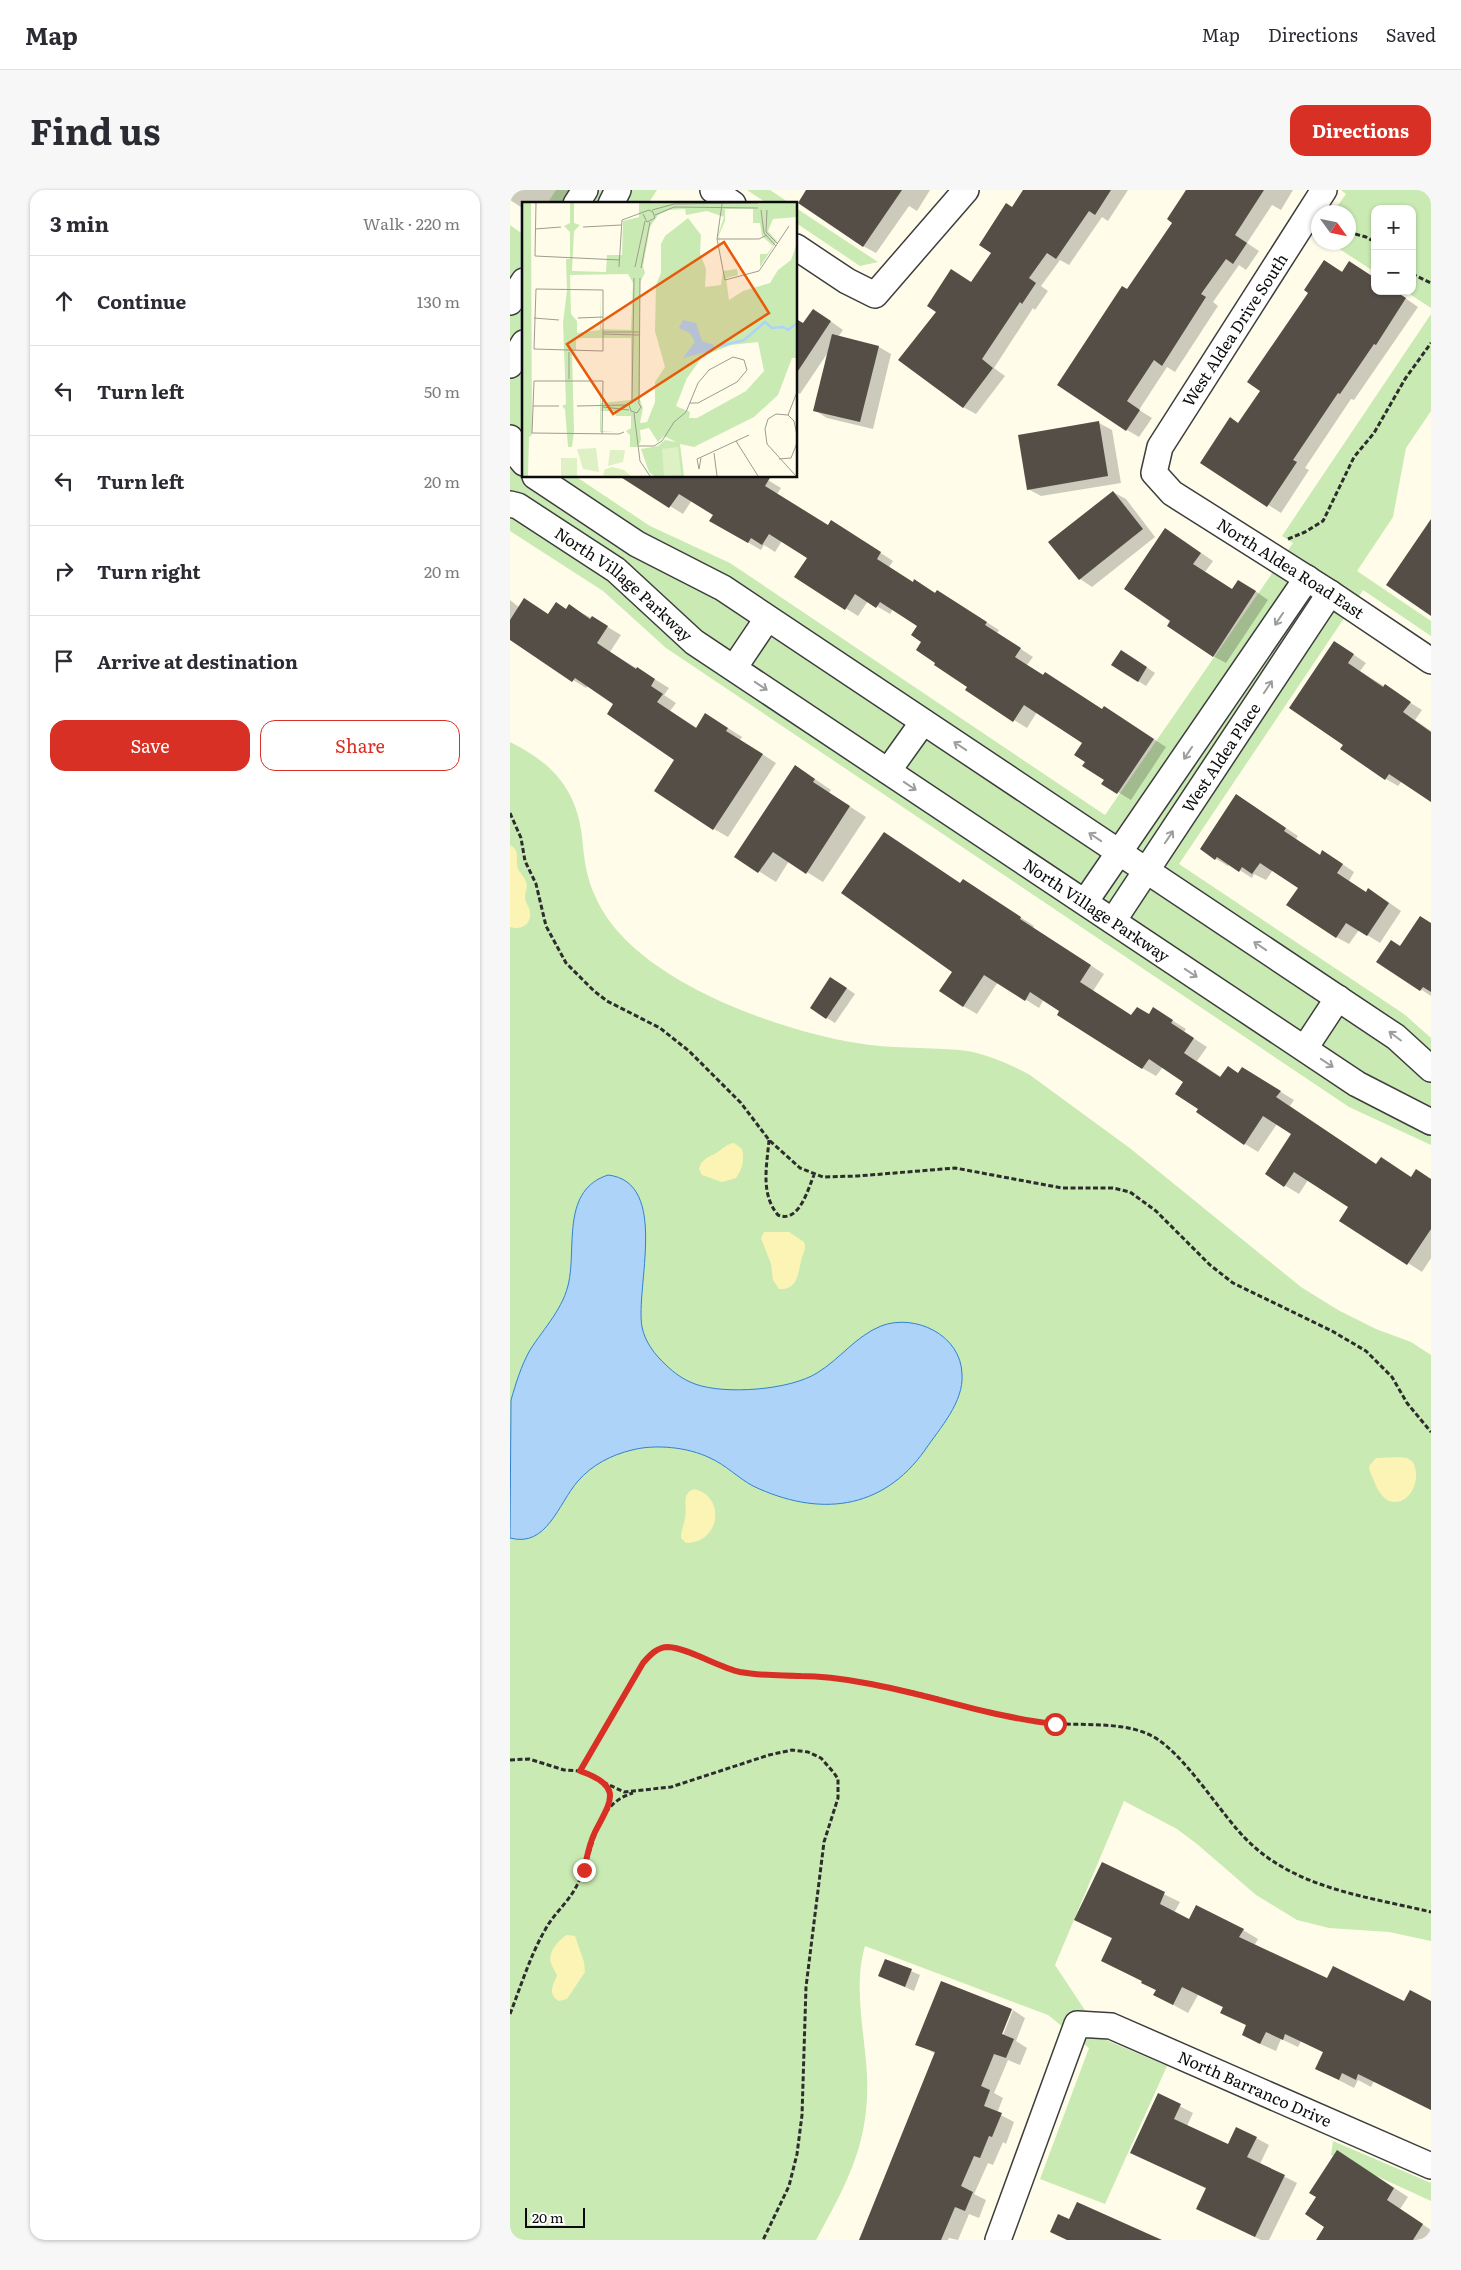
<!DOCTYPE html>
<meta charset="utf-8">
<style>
body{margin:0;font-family:Literata,serif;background:#f7f7f7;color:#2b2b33}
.controls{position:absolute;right:15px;top:15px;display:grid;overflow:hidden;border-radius:10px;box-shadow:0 1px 4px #0004}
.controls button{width:45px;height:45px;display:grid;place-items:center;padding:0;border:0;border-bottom:1px solid #e1e1e2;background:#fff;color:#2b2b33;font:25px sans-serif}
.compass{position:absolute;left:801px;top:15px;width:45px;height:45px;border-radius:50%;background:#fff;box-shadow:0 1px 4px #0004;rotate:123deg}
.scale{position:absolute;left:15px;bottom:12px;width:60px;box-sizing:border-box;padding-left:5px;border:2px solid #0b0b0b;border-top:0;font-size:14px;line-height:18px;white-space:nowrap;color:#0b0b0b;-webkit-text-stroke:4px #fff;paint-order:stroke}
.stop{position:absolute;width:15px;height:15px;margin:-11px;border:4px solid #d93025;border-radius:50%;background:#fff}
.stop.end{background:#d93025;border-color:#fff;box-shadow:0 1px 5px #0008}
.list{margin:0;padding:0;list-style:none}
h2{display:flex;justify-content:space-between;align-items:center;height:65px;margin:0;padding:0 20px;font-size:21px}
h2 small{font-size:16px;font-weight:400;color:#7c7c81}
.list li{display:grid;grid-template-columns:32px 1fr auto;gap:15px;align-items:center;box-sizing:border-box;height:90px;padding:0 20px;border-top:1px solid #e1e1e2}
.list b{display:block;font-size:19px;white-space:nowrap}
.list em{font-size:16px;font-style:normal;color:#7c7c81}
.actions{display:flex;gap:10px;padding:15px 20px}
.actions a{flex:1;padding:11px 0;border:1px solid #d93025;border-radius:15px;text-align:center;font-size:18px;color:#d93025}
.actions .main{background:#d93025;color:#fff}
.icon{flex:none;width:28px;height:28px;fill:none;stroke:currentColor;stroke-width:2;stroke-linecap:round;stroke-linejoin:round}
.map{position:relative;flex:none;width:921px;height:2050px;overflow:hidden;border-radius:15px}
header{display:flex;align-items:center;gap:30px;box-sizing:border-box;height:70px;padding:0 25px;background:#fff;border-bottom:1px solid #e1e1e2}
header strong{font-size:24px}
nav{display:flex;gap:28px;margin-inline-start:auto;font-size:18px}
.intro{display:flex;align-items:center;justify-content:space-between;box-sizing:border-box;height:120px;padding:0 30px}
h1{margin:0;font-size:35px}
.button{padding:12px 22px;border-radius:15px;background:#d93025;color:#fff;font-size:18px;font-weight:700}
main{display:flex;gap:30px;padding:0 30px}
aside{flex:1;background:#fff;border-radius:15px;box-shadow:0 1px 4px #0004}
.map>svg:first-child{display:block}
</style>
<header>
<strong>Map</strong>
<nav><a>Map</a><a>Directions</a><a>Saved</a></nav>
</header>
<div class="intro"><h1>Find us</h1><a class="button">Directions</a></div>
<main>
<aside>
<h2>3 min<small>Walk · 220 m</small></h2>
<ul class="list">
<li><svg class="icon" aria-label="ahead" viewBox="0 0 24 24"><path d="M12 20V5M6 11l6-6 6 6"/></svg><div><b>Continue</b></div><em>130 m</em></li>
<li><svg class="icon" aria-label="left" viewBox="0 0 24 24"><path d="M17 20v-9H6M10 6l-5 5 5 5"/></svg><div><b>Turn left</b></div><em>50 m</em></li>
<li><svg class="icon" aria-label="left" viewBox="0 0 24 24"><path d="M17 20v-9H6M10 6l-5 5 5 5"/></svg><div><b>Turn left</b></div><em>20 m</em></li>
<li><svg class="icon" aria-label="right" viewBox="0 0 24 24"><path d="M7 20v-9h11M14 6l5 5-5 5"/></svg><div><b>Turn right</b></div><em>20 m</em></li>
<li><svg class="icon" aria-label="arrive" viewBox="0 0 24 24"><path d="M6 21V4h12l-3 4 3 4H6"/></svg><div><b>Arrive at destination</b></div></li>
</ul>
<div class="actions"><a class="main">Save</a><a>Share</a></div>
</aside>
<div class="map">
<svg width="921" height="2050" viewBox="0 0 921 2050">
<rect width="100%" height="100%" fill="#fffde9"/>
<g fill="#caeab3">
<path d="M46,0H147L138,14H37Z"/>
<path d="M237,0H260L281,14H258Z"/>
<path d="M831,0H921V118L895,101H902V19H865V82L820,53L838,52V22H823L836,4Z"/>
<path d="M286,18L368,72L350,76L286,33Z"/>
<path d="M0,35L14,45V286H65L140,336L220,373L595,625L783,353L772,346L921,124V221L896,258L883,327L847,381L921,431V446L853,400L669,674L894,824L921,848V955L839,917L156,458L93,401L0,341Z"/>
<path d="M0,552C42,573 66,598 72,646C74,668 76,688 86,708C123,792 276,844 360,855C393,859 426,857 458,861C481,866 500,874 520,885L621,959L791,1097L828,1120L866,1139L901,1152L921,1165V1751L879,1742L819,1738L787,1730L746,1705L687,1654L667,1639L614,1611L545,1775L594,1849L657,1876L595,2014L530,1989L579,1858L538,1825L355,1756C343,1796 355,1845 357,1885C360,1953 337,1993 306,2050H0Z"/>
<path d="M823,1951L921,1993V2011L821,1965Z"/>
</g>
<g fill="#fcf4b4">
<path d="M0,655C11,661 5,669 8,679C10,683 15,687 16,692C18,697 15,702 15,707C15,713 20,717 20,722C22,734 11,741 0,737Z"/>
<path d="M224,953L232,959C235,969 232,980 226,988L212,992L192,985L189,979C192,968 198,968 206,963C213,959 216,954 224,953Z"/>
<path d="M254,1042H279L294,1052C297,1060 292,1064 291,1071C288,1085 287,1100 269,1099L263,1090L261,1074L251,1048Z"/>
<path d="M889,1267L897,1268L903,1272C917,1301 880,1335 864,1291C862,1286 859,1281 859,1276L866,1268Z"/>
<path d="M184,1299C216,1306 211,1353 176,1353L171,1348C171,1340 174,1335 175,1328C178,1316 170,1305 184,1299Z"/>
<path d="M57,1745L65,1746L74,1772L75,1782L57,1809L49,1811C38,1805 42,1796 47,1786C46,1781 43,1780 42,1775C36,1764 48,1750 57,1745Z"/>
</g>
<path fill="#add4f8" stroke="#3181d1" d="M98,985C160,992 125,1098 132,1137C135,1152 145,1165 156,1175C164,1183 174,1190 185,1194C215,1205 280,1200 307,1183C330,1169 346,1146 371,1136C405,1123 451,1145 452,1184C454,1212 430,1238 415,1260C372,1321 308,1327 243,1296C228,1288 216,1275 200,1268C178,1257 145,1254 122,1260C101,1265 82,1275 68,1291C48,1314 37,1358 0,1348L1,1210C6,1193 11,1176 20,1160C34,1138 54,1118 59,1091C66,1054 52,1000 98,985Z"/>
<g fill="#0003">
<path d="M0,0H60L51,14H14V19L0,10Z"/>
<path d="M298,0H420L407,21L399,16L366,63L353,56Z"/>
<path d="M514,0H618L598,31L592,27L559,75L550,70L531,96L538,101L525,120L523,118L484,178L495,186L466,224L453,217L462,93L482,63L502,18Z"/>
<path d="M678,0H783L771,20L762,15L737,53L749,61L736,80L729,75L703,112L708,116L665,182L657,177L629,220L642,228L629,247L617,240V100L664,33Z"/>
<path d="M814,71L865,101H885L908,117L844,210L841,209L795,278L799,280L771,323L692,272L729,234L752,200Z"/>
<path d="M316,128L333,140L328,147L369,157L381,164L363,239L317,228L304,220L319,161L290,204L286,202V129L294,134Z"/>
<path d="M589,233L602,240L611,293L531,306L518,299Z"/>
<path d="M111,286H251L271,298L267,304L318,336L334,339L383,371L379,377L403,393L440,409L489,440L487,443L523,467L517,475L593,520L607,525L656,557L621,610L593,593L595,589L577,572L574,553L527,522L517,538L504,530L427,472L413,451L408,436L383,419L380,424L358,411L348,426L286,387L298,368L272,351L265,362L254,355L251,360L201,331L205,325L182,310L173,324Z"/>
<path d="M603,302L616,309L645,347L582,397L570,389L540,352Z"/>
<path d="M668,347L703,371L695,382L723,400L741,398L758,410L716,473L703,466L662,430Z"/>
<path d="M0,410L10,418L39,425L57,420L59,416L96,436L111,445L100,462L159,498L154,505L166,513L160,521L187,538L196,524L232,547L230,550L266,573L218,647L204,639L166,570L105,514L78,496L76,498L63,490L0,449Z"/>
<path d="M837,460L856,473L850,481L912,520L905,530L921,541V612L892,591L888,596L876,589L835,555Z"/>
<path d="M620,466L645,483L636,496L628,491Z"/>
<path d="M302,587L321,600L319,603L356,627L313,692L279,671L266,692L226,667Z"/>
<path d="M739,613L788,646L786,649L810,665L825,669L844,682L839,691L856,703L871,707L891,721L870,753L849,740L839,754L826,747L789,697L763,680L756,690L744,684L742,688L720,674L718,676L706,669Z"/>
<path d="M374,643L451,694L467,699L524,736L523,738L594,784L583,801L622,826L657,827L676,839L674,842L697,857L687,871L711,887L729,884L746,887L784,910L780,916L867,975L902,988L921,989V1068L912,1082L831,1030L840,1017L798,990L789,1004L756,984L783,944L767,934L748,962L735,954L689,919L675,891L653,877L646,886L632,878L534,809L529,818L488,792L467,824L453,816L443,781Z"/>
<path d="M921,733V806L868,771Z"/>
<path d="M329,793L345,804L325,833L301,818Z"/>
<path d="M592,1674L670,1712L664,1723L679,1730L733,1740L748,1749L744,1756L818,1790L895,1812H921V1920L864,1891L861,1897L848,1890L844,1898L807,1879L814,1863L791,1851L788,1857L771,1849L766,1861L748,1853L737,1836L714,1818L688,1805L678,1823L645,1805L647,1801L633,1792L593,1771L603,1749L565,1730Z"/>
<path d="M376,1770L410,1785L404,1801L370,1786Z"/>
<path d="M432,1792L502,1820L489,1850H491L503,1820L515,1828L506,1851L517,1858L510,1875L498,1870L484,1903L493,1908L487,1923L504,1932L496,1954L493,1952L483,1975L478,1973L464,2004L476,2010L469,2028L459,2024L448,2050L439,2048L438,2050H351L426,1864L407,1854Z"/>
<path d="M648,1905L683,1923L677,1936L718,1956L746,1948L759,1955L750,1974L787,1993L759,2050H751L701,2026L697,1999L622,1963Z"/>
<path d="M842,1970L898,2007L890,2019L921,2040V2050H817L816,2037Z"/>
</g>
<g fill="#544e47">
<path d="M296,0H392L353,57L288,13Z"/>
<path d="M513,0H601L585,25L579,21L546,69L537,63L519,88L526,93L512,114L510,112L472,169L483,178L453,218L388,170L426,122L417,116L441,79L461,92L481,63L469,55L496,13L502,17Z"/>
<path d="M676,0H754L725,45L737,53L723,74L716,69L691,104L696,107L652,176L644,170L617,211L630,220L616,241L547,195L612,96L617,99L662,33L657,29Z"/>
<path d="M814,70L832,82L839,71L865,88V101H885L896,108L866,155L864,154L830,204L828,203L783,270L787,272L757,317L690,273L720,227L728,233L750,201L737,192L798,103L794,100Z"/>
<path d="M303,119L321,131L286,184V129L293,133Z"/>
<path d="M322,144L369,156L350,232L303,221Z"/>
<path d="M589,231L598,286L517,300L508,245Z"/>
<path d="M109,286H261L255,296L318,335L321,330L371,362L367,369L403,392L404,389L425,403L427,400L477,432L475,435L511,458L505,467L533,485L535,482L592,519L594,516L644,549L607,604L591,594L594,590L572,576L575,572L564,565L572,553L514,515L503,532L455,500L457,497L424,475L425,473L406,460L411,452L401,445L407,436L370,412L366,418L345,404L335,420L284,387L297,368L259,344L252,355L241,348L238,353L199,331L203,325L169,304L159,318Z"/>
<path d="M603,301L633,339L569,390L538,352Z"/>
<path d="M921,329V426L876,395Z"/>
<path d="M655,338L691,363L683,374L722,399L728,390L746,401L703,467L657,436L660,431L614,399Z"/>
<path d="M14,408L38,424L46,412L56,419L59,414L80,429L82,426L98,436L87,453L126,479L127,477L145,489L141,496L153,504L147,512L186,538L195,523L218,538L216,541L253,564L203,640L144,601L164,570L97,524L103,514L65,488L62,492L0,450V430Z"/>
<path d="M824,451L844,464L838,473L873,497L875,494L901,512L893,522L921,542V612L879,584L875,590L830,559L833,555L779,518Z"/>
<path d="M611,460L637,477L628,492L601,475Z"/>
<path d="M285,575L305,589L303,592L340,616L296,684L263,662L248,683L224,667Z"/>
<path d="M726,604L776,638L774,641L810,665L812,660L833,674L827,683L856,702L858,698L879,713L857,746L836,733L826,748L776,715L788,698L750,673L742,684L732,677L729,682L707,667L705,670L690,659Z"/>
<path d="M374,642L450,693L453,689L511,727L510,729L581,775L570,792L621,825L627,817L639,824L643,817L663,830L661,833L684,848L674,863L710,887L718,876L728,883L732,877L771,901L766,907L866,974L871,967L901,987L906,979L921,989V1039L897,1075L829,1031L838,1017L784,982L774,997L755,984L781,944L753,926L734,955L686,922L688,919L665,904L673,892L639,869L632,879L547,825L549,821L520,802L515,811L474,785L453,817L429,801L442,782L331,703Z"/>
<path d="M910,726L921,733V802L913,797L910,801L866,772L881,750L890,756Z"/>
<path d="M320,787L337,798L316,829L300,818Z"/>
<path d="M592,1672L655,1702L650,1714L679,1729L686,1715L734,1739L729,1747L817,1788L823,1776L894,1811L900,1800L921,1811V1920L848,1884L846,1890L832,1883L829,1890L805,1879L813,1862L775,1844L773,1850L756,1842L750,1854L732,1845L736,1835L710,1823L713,1817L672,1797L663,1815L643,1805L646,1800L631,1793L632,1791L591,1771L602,1748L564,1730Z"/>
<path d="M375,1769L402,1779L395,1797L368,1786Z"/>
<path d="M431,1791L502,1819L492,1844L504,1849L496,1868L484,1864L471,1896L480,1900L474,1916L492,1923L482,1947L479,1946L470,1968L464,1966L451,1996L463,2002L455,2021L445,2017L431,2050H349L425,1862L405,1855Z"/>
<path d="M648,1903L671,1914L664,1929L718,1954L726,1937L747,1947L737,1967L775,1985L745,2047L686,2019L696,1998L620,1963Z"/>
<path d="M827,1960L884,1998L877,2010L913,2034L903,2050H806L814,2037L795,2024L806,2007L799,2003Z"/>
<path d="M567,2012L652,2050H557L540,2042L548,2024L559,2029Z"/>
</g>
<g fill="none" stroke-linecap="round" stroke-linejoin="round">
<g stroke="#3e3e3e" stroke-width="28">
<g id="minor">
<path d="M203,0L223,14"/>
<path id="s1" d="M814,0L650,257L644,283L662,303L820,403L921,471"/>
<path d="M66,14L75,0"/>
<path d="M101,14L108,0"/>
<path d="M286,57L337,91L365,105L456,0"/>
<path d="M0,112L14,91"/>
<path d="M0,175L14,153"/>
<path d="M0,248L9,267L14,273"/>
<path d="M25,286L127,354L213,398L886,847L921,879"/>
<path id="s2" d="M0,314L8,316L106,380L184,452L847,894L921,932"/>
<path d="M224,478L257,429"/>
<path d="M378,581L413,532"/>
<path d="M575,712L797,388"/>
<path id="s3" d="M603,731L820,403"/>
<path d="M795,858L828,808"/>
<path id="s4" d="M488,2050L567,1834L601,1836L921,1976"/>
</g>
</g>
<g stroke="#2d2d2d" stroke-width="3" stroke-dasharray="5 2.5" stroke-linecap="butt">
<path d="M838,42L856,47L865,52"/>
<path d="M902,84L921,93"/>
<path d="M778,349L795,342L813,331L844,267L864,243L895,189L921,153"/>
<path d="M0,623L11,648L15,671L26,694L36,736L56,773L84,801L97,811L150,838L179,861L231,913L259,950L290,978L313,987L348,986L445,978L552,998H603L620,1002L646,1021L700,1075L723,1093L822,1141L856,1161L882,1187L897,1213L921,1242"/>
<path d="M259,950C257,975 250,1004 268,1025C289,1034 298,999 304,985"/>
<path d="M0,1570L19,1569L54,1580L70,1581L114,1602L161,1597L259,1565L282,1560L298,1562L311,1568L324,1583L328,1589V1608L314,1652L296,1797L292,1925L287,1964L279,1996L253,2050"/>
<path d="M70,1581L133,1473C142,1463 150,1456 164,1458C186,1465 207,1477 231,1482C257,1487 283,1484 310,1487C335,1489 360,1494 384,1498C432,1507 478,1525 526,1532C561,1537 606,1530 638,1544C673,1559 710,1625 740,1653C788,1699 859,1707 921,1722"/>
<path d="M95,1594L100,1605L97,1621"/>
<path d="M0,1824C11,1796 20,1766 35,1740C44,1723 60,1711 68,1693C84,1663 83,1614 123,1603"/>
</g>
<use href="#minor" stroke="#fff" stroke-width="25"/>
</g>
<defs><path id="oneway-shaft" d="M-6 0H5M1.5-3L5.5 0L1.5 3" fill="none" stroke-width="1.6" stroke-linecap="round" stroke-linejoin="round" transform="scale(1.25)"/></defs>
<g stroke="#9d9d9d">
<use href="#oneway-shaft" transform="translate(769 429) rotate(124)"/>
<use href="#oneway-shaft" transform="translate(251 496) rotate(34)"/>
<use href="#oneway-shaft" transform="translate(758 497) rotate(-56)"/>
<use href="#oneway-shaft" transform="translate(450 556) rotate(-146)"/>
<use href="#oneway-shaft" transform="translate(678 563) rotate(124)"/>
<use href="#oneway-shaft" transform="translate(400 596) rotate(34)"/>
<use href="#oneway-shaft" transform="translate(585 647) rotate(-146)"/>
<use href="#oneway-shaft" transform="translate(659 647) rotate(-56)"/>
<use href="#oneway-shaft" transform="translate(750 756) rotate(-146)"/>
<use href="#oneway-shaft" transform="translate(681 783) rotate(34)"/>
<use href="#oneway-shaft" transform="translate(885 846) rotate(-143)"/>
<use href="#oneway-shaft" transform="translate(817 873) rotate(34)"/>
</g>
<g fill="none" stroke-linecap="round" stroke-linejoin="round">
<path stroke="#d93025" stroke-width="6" d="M74,1680C77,1667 79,1654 85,1642C101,1611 114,1596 70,1581L133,1473C140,1465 147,1457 158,1457C178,1458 208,1477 230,1482C251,1486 270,1485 291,1486C312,1486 334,1489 355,1493C419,1504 480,1527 545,1534"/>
</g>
<g text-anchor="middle" stroke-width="5" stroke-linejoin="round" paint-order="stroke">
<g font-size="16" fill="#0b0b0b" stroke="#fff">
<text transform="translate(725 140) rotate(-57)" y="6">West Aldea Drive South</text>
<text dy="6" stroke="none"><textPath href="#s1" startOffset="499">North Aldea Road East</textPath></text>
<text dy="6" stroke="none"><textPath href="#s2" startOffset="140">North Village Parkway</textPath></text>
<text dy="6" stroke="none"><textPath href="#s3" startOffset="196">West Aldea Place</textPath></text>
<text dy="6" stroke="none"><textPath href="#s2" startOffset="715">North Village Parkway</textPath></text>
<text dy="6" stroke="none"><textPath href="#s4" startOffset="421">North Barranco Drive</textPath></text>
</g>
</g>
<g transform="translate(12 12)">
<rect width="275" height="275" fill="#fffde9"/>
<path d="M0,1H9L10,233L7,235L6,274H0ZM48,1H52V21L58,23L52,29L50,69L84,70L85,53H100L101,19L117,15V1H275V15L251,17L246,29L255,39L238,65V52H245L251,44L240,34L238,21H231V7H203V19L197,33L199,53L196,33L202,15L185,9L164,13L163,7L147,8L136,13L128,25L121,64L123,71L118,80V198L121,206L118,221L125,220L133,200V180L143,165L133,129L134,83L139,71V42L143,34L166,16L179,33L178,51L184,67L183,85L199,83L201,69L215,67L216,73L204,76L207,98L221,89L248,81L256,68L269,58L275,41V156H270L256,193L232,215L172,245L158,242L162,274H132L127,270L119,247L136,244L143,238L154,240L142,234L136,240L127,226L118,228L119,238L116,245H108V233L104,229L109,226V214H94L93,209H79V229L93,230H78V180L79,201L109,198V136H54V148L50,149L52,230L50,245H46L43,207L40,204L44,202L41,121L45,88L44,57H48V30L42,24L48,21ZM106,72L111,81L109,128L79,127V89L78,128L55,131V119L49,112L48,73ZM236,140L242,169L224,189L175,216H167L168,210L154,204L165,176L181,154L209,143Z" fill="#caeab3" fill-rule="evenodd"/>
<path d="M156,245L159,273L142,274L140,247ZM74,246L77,270L61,267L55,247ZM88,248H103L101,260L86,264ZM39,256H55V274H39ZM91,265L102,268L109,274H81L83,267Z" fill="#ddf1c5"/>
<path d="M161,118L174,121L180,139L192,143L193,148L161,156L173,140L168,131L157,126Z" fill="#add4f8"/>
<path fill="none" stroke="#add4f8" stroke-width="2.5" d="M194,145L222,138L243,120L250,126L261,125L266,128L275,121M0,215V1"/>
<path fill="none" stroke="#9d9c90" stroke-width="1" d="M14,1L13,54L98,58M200,2L195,37L203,78L237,69L267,24M130,8L152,2L236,1M239,8L242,31L254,44M245,8L244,30L256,42M133,13L152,5L236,6M61,25L99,23M13,27L39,25M195,37H237L245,33M97,65L100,18L127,8L131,10L133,16L125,20L121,12M113,65L123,19M119,66L128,20M14,87L81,88V149L12,147ZM12,116L37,118M56,116L81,115M81,130H117M81,132L117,133M47,177V150M110,200L112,76M117,200L118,76M107,203L109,209L115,211L119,205L116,200M11,204H37M55,204L104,203L111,200M81,205L107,208M112,211L118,259L128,274M266,213L275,190M80,232L81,179H12L10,231L97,232L102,230M214,239L236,274M117,244H132L140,239L152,220L164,210L176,181L187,168L211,155L222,158L225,168L215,180L176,201H168M192,251L195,274M179,256L177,267L175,257L227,233M257,257L269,256L275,241M274,274L245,242L243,227L246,217L254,212L266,213L272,219L275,233"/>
<path fill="#e8590c" fill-opacity="0.15" stroke="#e8590c" stroke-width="2.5" d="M202,40L247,111L91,212L45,142Z"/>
<rect width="275" height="275" fill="none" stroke="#0b0b0b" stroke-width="2.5"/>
</g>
</svg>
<div class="controls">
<button>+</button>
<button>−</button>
</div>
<svg class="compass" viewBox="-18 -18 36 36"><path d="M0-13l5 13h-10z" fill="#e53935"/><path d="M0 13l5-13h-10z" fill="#7c7c81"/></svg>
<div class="scale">20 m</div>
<div class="stop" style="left:545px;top:1534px"></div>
<div class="stop end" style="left:74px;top:1680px"></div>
</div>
</main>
